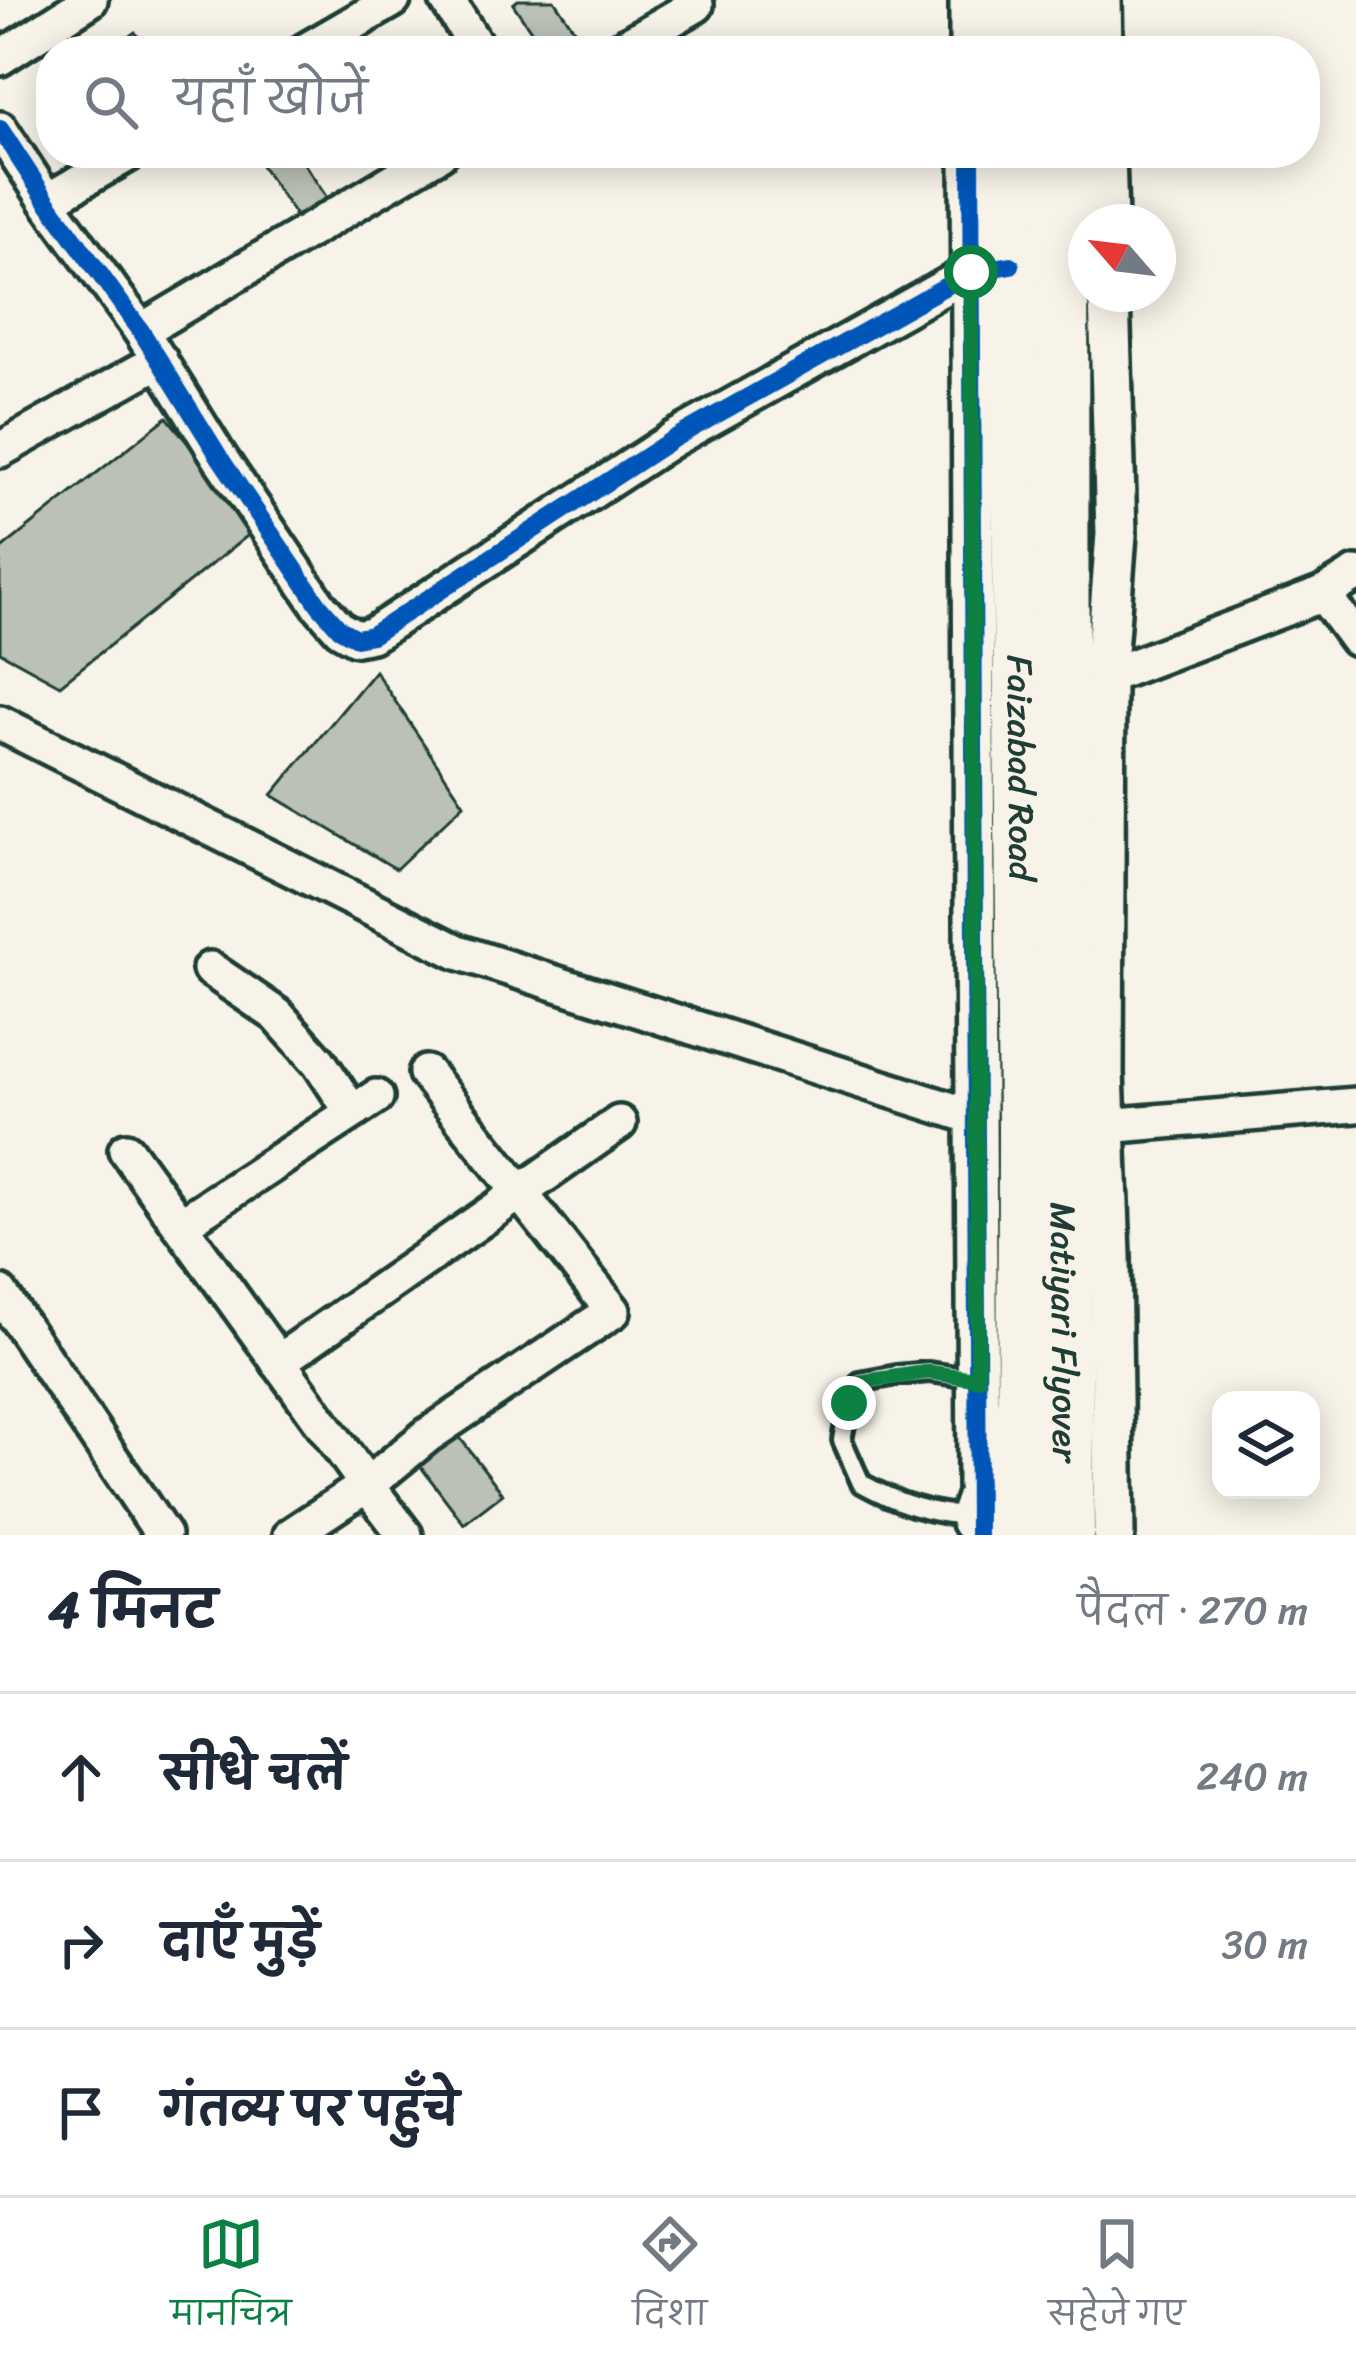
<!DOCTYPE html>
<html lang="hi">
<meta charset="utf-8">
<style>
body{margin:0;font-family:Sriracha,"Playpen Sans Deva",sans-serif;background:#f6f6f7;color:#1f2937}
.controls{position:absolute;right:36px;bottom:36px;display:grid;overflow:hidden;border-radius:24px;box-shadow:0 6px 30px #0003}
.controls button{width:108px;height:108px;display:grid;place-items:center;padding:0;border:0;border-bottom:3px solid #e0e1e3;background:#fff;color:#1f2937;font:60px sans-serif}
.compass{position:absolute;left:1068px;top:204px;width:108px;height:108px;border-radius:50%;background:#fff;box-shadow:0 6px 30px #0003;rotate:298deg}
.stop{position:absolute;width:36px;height:36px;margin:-27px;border:9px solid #0b8043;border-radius:50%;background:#fff}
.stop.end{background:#0b8043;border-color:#fff;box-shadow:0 3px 12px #0008}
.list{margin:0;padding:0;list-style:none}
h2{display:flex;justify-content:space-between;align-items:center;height:156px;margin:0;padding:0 48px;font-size:51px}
h2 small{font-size:39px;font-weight:400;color:#747a83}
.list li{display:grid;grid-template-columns:78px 1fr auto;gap:36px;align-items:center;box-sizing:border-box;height:168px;padding:0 48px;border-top:3px solid #e0e1e3}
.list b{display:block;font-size:45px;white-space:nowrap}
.list em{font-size:39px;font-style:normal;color:#747a83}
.icon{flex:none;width:66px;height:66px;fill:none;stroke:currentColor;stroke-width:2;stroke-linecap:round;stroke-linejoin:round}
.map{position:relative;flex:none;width:1356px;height:1535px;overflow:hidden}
.search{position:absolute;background:#fff;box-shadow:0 6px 30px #0003;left:36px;right:36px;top:36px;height:132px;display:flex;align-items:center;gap:30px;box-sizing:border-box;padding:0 42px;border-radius:48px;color:#747a83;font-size:45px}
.sheet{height:660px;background:#fff}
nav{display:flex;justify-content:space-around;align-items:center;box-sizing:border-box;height:168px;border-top:3px solid #e0e1e3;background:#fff;font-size:33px;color:#747a83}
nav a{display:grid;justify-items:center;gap:6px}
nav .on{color:#0b8043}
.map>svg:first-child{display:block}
</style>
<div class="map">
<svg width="1356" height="1535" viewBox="0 0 1356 1535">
<rect width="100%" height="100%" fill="#f7f3e8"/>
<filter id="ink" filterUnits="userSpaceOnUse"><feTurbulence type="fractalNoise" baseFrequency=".00833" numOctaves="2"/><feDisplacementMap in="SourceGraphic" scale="24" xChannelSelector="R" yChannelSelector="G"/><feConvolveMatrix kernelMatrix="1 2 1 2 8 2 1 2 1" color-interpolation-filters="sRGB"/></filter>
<g filter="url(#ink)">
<g fill="#bbc1b6" stroke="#1f3d34" stroke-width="3">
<path d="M518,0H554L582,41L568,51H545L513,4Z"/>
<path d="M135,32L148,51H108Z"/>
<path d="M276,153H297L329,201L300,222L260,164Z"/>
<path d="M167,417L256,529L60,685L0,652V550Z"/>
<path d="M375,671L464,804L396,869L272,795Z"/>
<path d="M454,1430L503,1494L464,1524L415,1459Z"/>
</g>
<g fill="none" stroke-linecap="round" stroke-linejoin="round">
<g stroke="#1f3d34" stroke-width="26">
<path id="service" d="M971,1516C929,1514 897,1503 861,1483L842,1440L849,1403L860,1382L897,1375L929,1372L978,1379"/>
</g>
<g stroke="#1f3d34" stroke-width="42">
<g id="minor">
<path d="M447,0L479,51"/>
<path d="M305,51L393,0"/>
<path d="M617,51L696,5"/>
<path d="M0,58L90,0"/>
<path d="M0,129L47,201L141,331L220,458L319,605L340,629L356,638L372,635L673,439L971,272L992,268"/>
<path d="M47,201L130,153"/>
<path d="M141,331L440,153"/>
<path d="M0,450L160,360"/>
<path d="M1323,594L1356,639"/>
<path d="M1105,677L1323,594L1356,574"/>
<path d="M0,723L458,952L977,1118"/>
<path d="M210,969L277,1015L319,1062L352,1112"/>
<path d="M1082,1128L1356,1105"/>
<path d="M126,1150L367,1485L291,1535"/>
<path d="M180,1225L376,1097"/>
<path d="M0,1293L163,1535"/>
<path d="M278,1362L619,1123"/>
<path d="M405,1535L367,1485L428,1435L613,1311L426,1073"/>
</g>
</g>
<g stroke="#1f3d34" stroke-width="48">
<g id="tertiary">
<path d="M970,0V51"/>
<path d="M1101,0L1102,51"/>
<path d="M971,153L978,1486"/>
<path d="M1105,153L1107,222"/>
<path d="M1109,294L1116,534L1105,677L1103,1072L1110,1256L1114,1535"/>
</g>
</g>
<g stroke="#1f3d34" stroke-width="63">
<g id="trunk">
<path d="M1010,0V51"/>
<path d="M1060,0V51"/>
<path id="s1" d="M1011,153V265L1018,398L1025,1128L1024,1535"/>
<path id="s2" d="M1061,153L1062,1010L1067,1535"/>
<path d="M978,1517L1010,1425"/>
</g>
</g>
<use href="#service" stroke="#f7f3e8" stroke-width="16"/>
<use href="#minor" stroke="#f7f3e8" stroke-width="33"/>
<use href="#tertiary" stroke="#f7f3e8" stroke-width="39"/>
<use href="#trunk" stroke="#f7f3e8" stroke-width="54"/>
<g stroke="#f7f3e8" stroke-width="26">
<g id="cycleway">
<path d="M0,129L47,201L141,331L220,458L319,605L340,629L356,638L372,635L673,439L971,272L1011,265"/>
<path d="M971,153L978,1535"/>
</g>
</g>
<use href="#cycleway" stroke="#0057b8" stroke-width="18"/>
</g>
</g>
<g fill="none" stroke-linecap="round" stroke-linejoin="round" filter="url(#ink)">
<path stroke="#0b8043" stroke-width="15" d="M849,1403L860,1382L928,1372L978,1379L971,272"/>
</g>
<g text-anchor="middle" stroke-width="9" stroke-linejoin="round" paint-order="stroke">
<g font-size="36" fill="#1f3d34" stroke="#f7f3e8">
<text dy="13" stroke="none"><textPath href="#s1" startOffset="615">Faizabad Road</textPath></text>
<text dy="13" stroke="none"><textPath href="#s2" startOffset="1179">Matiyari Flyover</textPath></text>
</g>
</g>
</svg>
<div class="controls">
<button><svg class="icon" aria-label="layers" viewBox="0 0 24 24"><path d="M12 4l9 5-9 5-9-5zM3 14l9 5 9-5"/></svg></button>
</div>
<svg class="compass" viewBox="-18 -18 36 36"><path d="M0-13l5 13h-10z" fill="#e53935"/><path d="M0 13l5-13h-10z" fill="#747a83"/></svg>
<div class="stop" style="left:971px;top:272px"></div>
<div class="stop end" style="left:849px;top:1403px"></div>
<div class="search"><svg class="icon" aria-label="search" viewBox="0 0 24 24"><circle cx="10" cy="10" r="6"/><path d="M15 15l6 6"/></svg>यहाँ खोजें</div>
</div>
<section class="sheet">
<h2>4 मिनट<small>पैदल · 270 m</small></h2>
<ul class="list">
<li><svg class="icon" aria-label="ahead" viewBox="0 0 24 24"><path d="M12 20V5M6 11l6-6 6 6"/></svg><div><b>सीधे चलें</b></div><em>240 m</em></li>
<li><svg class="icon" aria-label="right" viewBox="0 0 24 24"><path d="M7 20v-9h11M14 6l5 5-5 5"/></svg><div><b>दाएँ मुड़ें</b></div><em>30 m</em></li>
<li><svg class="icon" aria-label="arrive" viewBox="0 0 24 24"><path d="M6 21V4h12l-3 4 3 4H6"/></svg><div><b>गंतव्य पर पहुँचे</b></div></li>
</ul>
</section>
<nav>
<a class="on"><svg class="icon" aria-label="map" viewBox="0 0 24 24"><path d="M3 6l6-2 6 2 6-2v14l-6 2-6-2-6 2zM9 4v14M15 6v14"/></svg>मानचित्र</a>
<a><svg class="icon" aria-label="directions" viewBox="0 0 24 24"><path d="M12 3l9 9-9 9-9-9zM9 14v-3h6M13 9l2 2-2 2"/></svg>दिशा</a>
<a><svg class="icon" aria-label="saved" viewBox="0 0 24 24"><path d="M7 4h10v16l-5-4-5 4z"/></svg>सहेजे गए</a>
</nav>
